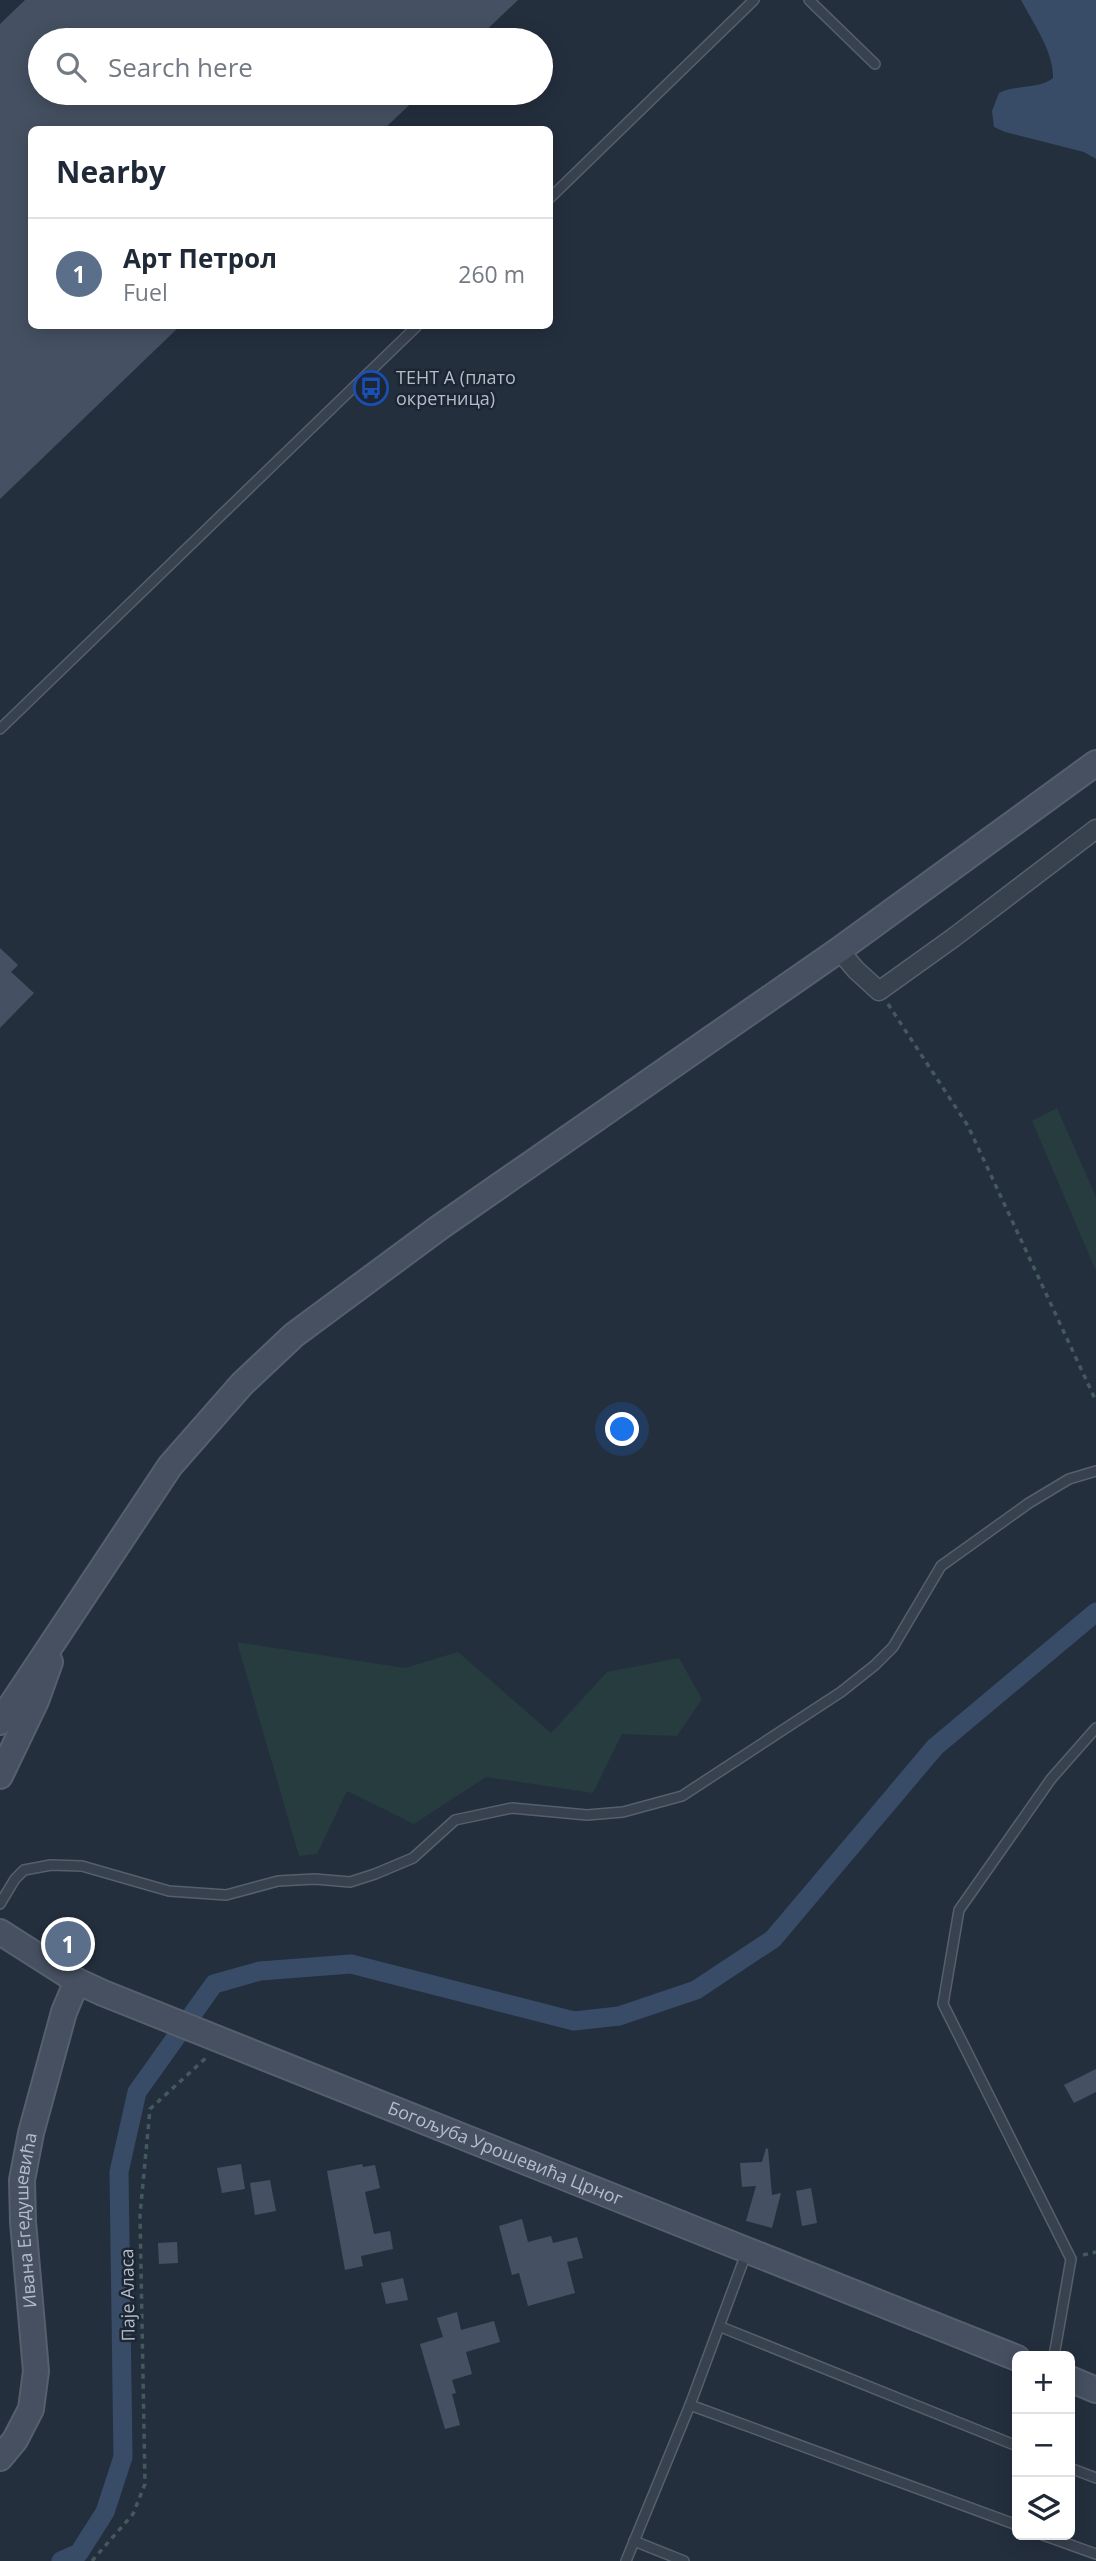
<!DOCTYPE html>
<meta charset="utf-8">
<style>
body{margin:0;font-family:"Open Sans",sans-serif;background:#f6f6f7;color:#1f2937}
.controls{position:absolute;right:21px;bottom:21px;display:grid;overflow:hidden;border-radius:10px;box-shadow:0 4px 18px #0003}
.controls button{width:63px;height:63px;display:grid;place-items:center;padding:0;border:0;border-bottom:2px solid #e0e1e3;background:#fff;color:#1f2937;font:35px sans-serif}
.you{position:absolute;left:623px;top:1430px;width:24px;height:24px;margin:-18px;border:5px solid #fff;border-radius:50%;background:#1a73e8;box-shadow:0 0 0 10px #1a73e833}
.badge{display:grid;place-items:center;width:46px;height:46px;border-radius:50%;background:#0b8043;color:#fff;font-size:23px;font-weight:700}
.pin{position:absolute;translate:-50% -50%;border:4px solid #fff;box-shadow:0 2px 7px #0006}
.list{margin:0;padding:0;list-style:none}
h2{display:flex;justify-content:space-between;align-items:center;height:91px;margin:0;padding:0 28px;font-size:30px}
h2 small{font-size:23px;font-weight:400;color:#747a83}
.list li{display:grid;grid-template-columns:46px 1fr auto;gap:21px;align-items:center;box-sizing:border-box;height:112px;padding:0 28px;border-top:2px solid #e0e1e3}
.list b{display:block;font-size:26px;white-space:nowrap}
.list p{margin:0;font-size:23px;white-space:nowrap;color:#747a83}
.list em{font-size:23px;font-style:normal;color:#747a83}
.icon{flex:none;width:38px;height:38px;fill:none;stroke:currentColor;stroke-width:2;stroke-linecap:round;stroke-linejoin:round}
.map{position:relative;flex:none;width:1096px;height:2561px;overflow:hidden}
.search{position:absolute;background:#fff;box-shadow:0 4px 18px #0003;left:28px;top:28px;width:525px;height:77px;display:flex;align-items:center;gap:18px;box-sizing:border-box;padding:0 24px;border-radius:38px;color:#747a83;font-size:26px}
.panel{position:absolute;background:#fff;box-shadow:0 4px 18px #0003;left:28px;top:126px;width:525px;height:203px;border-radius:10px}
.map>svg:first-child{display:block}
</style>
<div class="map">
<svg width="1096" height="2561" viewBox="0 0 1096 2561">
<rect width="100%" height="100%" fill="#242f3e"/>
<g fill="#263c3f">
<path d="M1057,1108L1096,1197V1271L1032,1121Z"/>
<path d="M237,1642L405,1668L458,1652L551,1733L607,1672L679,1658L702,1699L677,1736L622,1734L593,1793L486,1777L414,1824L347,1791L317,1854L299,1856Z"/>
</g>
<path fill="#394c67" d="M1021,0H1096V159L1084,152L1005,132L994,127L992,111L999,93C1016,84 1038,90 1053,78C1054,52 1033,23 1021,0Z"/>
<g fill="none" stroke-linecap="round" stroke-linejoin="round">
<path stroke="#394c67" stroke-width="19" d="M61,2561L79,2553L105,2512L123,2457L119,2172L137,2092L214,1984L260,1971L351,1964L574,2021L619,2016L696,1990L773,1939L935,1747L1096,1612"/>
</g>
<g fill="#455162">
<path d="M25,0H518L476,40H40V93H422L383,130H32V326H180L0,499V24Z"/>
<path d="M0,948L18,965L11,972L34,993L0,1028Z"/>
<path d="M1096,2069V2092L1074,2103L1064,2085Z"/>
<path d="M766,2148L768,2149L772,2195L781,2193L772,2228L746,2221L756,2186L742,2187L740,2163L762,2162Z"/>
<path d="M241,2164L245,2189L222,2193L217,2168Z"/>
<path d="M362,2164L363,2167L375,2165L380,2188L365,2192L374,2234L390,2231L393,2249L361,2256L363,2266L345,2270L327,2171Z"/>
<path d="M270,2180L276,2211L255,2215L250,2183Z"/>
<path d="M811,2188L817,2223L802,2226L796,2191Z"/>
<path d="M522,2219L528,2242L551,2236L553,2243L577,2237L583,2258L567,2262L575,2293L528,2306L519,2273L512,2275L499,2226Z"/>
<path d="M177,2242L178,2263L159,2264L158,2243Z"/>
<path d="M403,2278L408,2300L386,2304L381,2283Z"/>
<path d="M457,2312L461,2330L494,2321L500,2342L466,2352L472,2374L452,2380L456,2393L452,2394L460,2425L445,2429L420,2344L443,2337L437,2318Z"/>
</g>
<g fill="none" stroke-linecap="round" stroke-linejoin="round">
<g stroke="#565f6c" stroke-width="12">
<g id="lane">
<path d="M809,0L875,64"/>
<path d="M550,198L754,0"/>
<path d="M0,729L417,326"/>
<path d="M0,1904L15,1879L24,1870L51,1865L82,1866L169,1891L226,1895L278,1881L315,1879L350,1882L375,1874L413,1858L455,1820L512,1808L587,1815L623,1812L682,1796L841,1692L875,1665L893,1647L941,1566L1029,1503L1069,1479L1096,1471"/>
<path d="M721,2327L1017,2446"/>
<path d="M1054,2356L1071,2259L943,2004L959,1910L1051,1779L1096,1728"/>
<path d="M690,2405L1017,2525"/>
<path d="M1070,2468L1096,2478"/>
<path d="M1043,2535L1096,2554"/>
<path d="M634,2541L684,2561"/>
<path d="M626,2561L690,2405L747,2251"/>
</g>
</g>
<g stroke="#565f6c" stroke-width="21">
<path id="street" d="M839,950L856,970L879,991L953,938L1096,829"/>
</g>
<g stroke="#565f6c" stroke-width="28">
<g id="secondary">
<path d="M0,1722L170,1466L242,1384L294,1335L440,1227L839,950L1096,763"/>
<path d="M0,1776L36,1701L50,1662"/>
<path id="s1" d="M0,1932L77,1981L103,1993L1017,2358"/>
<path d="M1070,2379L1096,2390"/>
<path id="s2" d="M0,2458L15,2440L31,2409L36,2371L23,2222L22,2180L31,2133L64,2012L77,1981"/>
</g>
</g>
<g stroke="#44595c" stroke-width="3.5" stroke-dasharray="5 5" stroke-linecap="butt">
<path d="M888,1004L968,1126L1096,1401"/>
<path d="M1083,2255L1096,2252"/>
<path d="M92,2561L133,2514L145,2484L140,2215L150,2109L208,2056"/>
</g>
<use href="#lane" stroke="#38414e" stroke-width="9"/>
<use href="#street" stroke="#38414e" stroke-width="18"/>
<use href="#secondary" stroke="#465061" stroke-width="24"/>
</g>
<defs>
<g id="bus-ring" transform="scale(1.75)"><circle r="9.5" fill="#1d2633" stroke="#1a4fb4" stroke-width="1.5"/><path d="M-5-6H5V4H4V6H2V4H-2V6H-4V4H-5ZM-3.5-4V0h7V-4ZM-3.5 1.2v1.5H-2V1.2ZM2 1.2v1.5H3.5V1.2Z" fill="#1a4fb4"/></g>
</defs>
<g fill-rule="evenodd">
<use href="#bus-ring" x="371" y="388"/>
</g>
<g text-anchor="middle" stroke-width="5" stroke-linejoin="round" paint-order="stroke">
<g font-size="18" fill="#b4bcc9" stroke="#1d2633" text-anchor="start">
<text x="396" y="384">ТЕНТ А (плато<tspan x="396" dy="21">окретница)</tspan></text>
</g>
<g font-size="18" fill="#b4bcc9" stroke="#1d2633">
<text dy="6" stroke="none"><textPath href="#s1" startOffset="553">Богољуба Урошевића Црног</textPath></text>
<text dy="6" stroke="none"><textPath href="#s2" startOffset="248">Ивана Егедушевића</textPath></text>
<text transform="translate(128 2295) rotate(-91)" y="6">Паје Аласа</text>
</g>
</g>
</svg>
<div class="controls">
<button>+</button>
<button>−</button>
<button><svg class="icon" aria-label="layers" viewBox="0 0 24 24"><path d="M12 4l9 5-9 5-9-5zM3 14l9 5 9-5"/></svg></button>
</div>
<div class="you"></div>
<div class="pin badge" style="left:68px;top:1944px;background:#5c6f8a">1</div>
<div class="search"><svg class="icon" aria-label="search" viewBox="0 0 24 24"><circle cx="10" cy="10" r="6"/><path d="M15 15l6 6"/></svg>Search here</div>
<section class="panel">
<h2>Nearby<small></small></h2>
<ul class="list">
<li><span class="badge" style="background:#5c6f8a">1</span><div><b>Арт Петрол</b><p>Fuel</p></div><em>260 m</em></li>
</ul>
</section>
</div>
